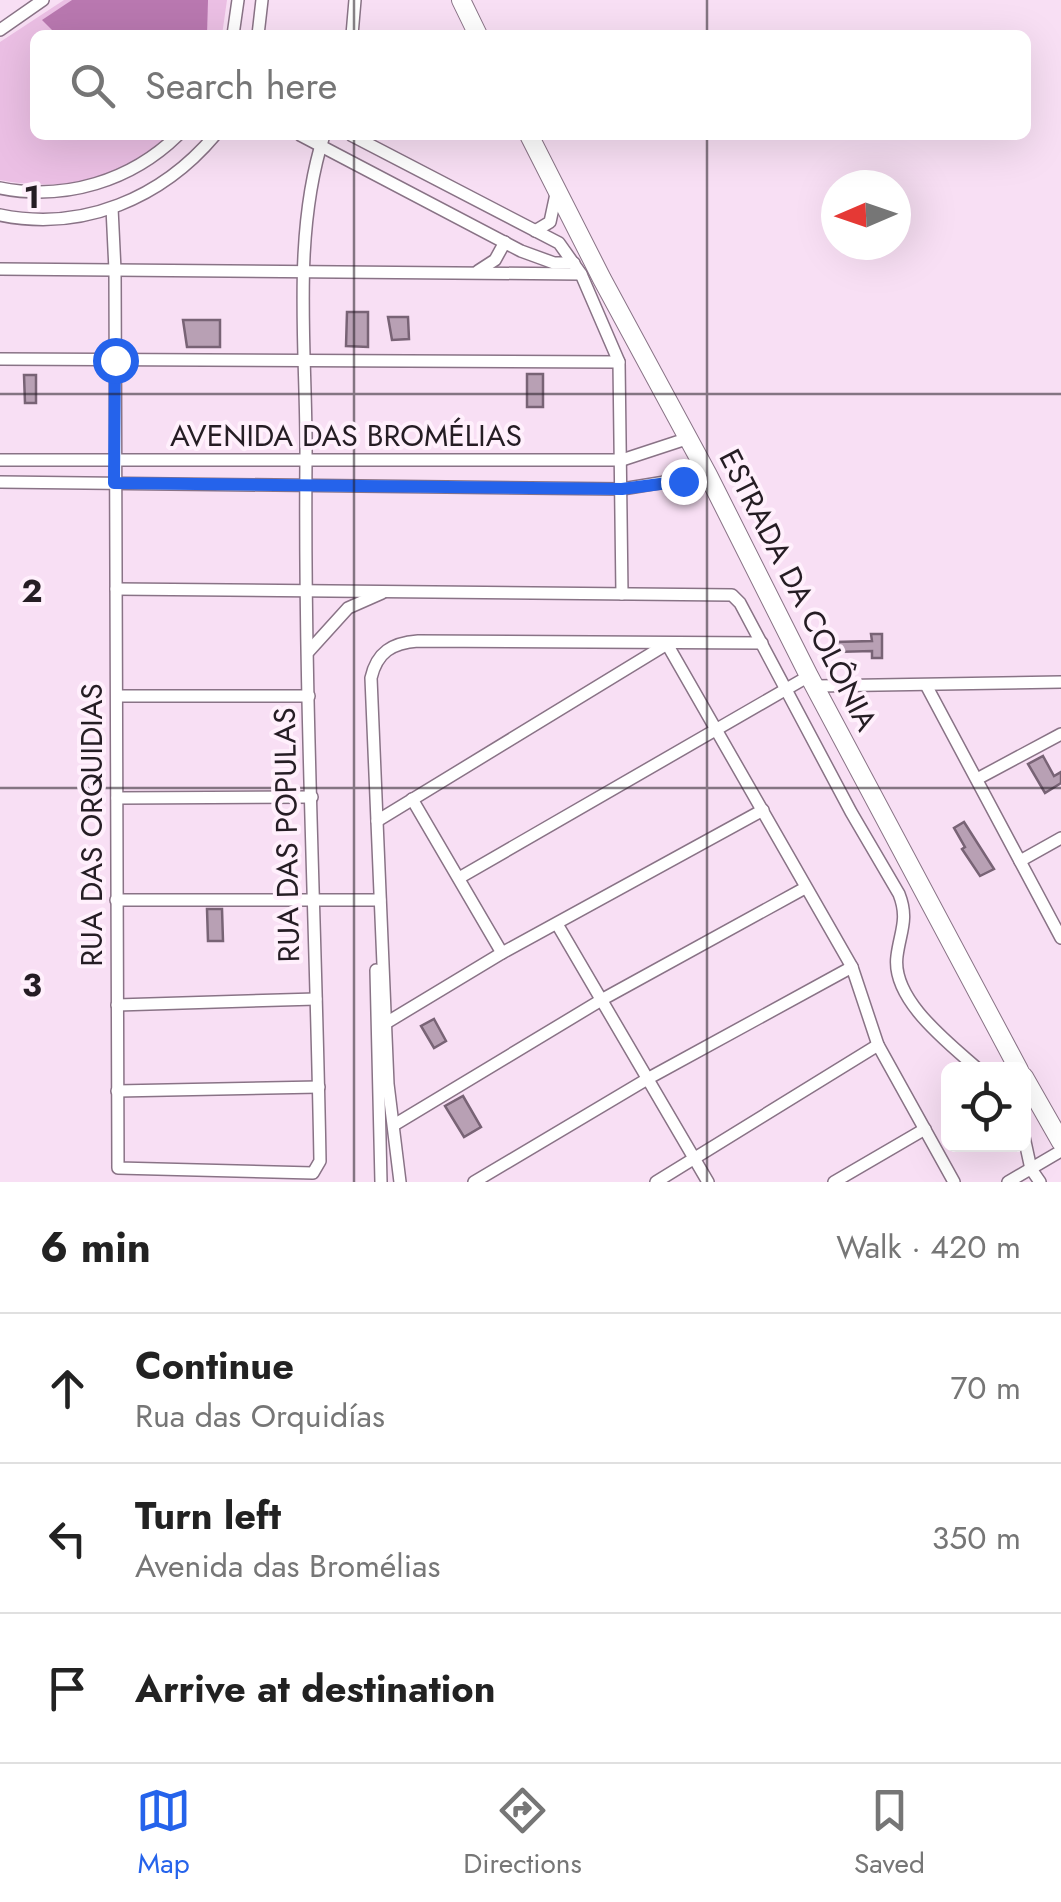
<!DOCTYPE html>
<meta charset="utf-8">
<style>
body{margin:0;font-family:Jost,sans-serif;background:#f6f6f6;color:#222}
.controls{position:absolute;right:30px;bottom:30px;display:grid;overflow:hidden;border-radius:15px;box-shadow:0 10px 40px #0002}
.controls button{width:90px;height:90px;display:grid;place-items:center;padding:0;border:0;border-bottom:2px solid #e0e0e0;background:#fff;color:#222;font:50px sans-serif}
.compass{position:absolute;left:821px;top:170px;width:90px;height:90px;border-radius:50%;background:#fff;box-shadow:0 10px 40px #0002;rotate:268deg}
.stop{position:absolute;width:30px;height:30px;margin:-22px;border:8px solid #2563eb;border-radius:50%;background:#fff}
.stop.end{background:#2563eb;border-color:#fff;box-shadow:0 2px 10px #0008}
.list{margin:0;padding:0;list-style:none}
h2{display:flex;justify-content:space-between;align-items:center;height:130px;margin:0;padding:0 40px;font-size:42px}
h2 small{font-size:32px;font-weight:400;color:#767676}
.list li{display:grid;grid-template-columns:65px 1fr auto;gap:30px;align-items:center;box-sizing:border-box;height:150px;padding:0 40px;border-top:2px solid #e0e0e0}
.list b{display:block;font-size:38px;white-space:nowrap}
.list p{margin:0;font-size:32px;white-space:nowrap;color:#767676}
.list em{font-size:32px;font-style:normal;color:#767676}
.icon{flex:none;width:55px;height:55px;fill:none;stroke:currentColor;stroke-width:2;stroke-linecap:round;stroke-linejoin:round}
.map{position:relative;flex:none;width:1061px;height:1182px;overflow:hidden}
.search{position:absolute;background:#fff;box-shadow:0 10px 40px #0002;left:30px;right:30px;top:30px;height:110px;display:flex;align-items:center;gap:25px;box-sizing:border-box;padding:0 35px;border-radius:15px;color:#767676;font-size:38px}
.sheet{height:580px;background:#fff}
nav{display:flex;justify-content:space-around;align-items:center;box-sizing:border-box;height:140px;border-top:2px solid #e0e0e0;background:#fff;font-size:28px;color:#767676}
nav a{display:grid;justify-items:center;gap:5px}
nav .on{color:#2563eb}
.map>svg:first-child{display:block}
</style>
<div class="map">
<svg width="1061" height="1182" viewBox="0 0 1061 1182">
<rect width="100%" height="100%" fill="#f8dff4"/>
<path fill="#ebbfe4" d="M64,0H227L222,35H35V135H171C128,181 59,192 0,180V42Z"/>
<path fill="#b978b0" d="M72,0H208L207,35H57L42,20Z"/>
<g fill="#b8a0b4" stroke="#786375" stroke-width="2.5">
<path d="M347,312H368V347L346,346Z"/>
<path d="M388,317H408L409,339L392,340Z"/>
<path d="M183,320H220V347H187Z"/>
<rect x="527" y="374" width="16" height="33"/>
<path d="M24,375H36V403H25Z"/>
<path d="M871,634H882V658H872V651L835,652V642L872,641Z"/>
<path d="M1043,756L1054,776L1061,772V783L1045,793L1028,764Z"/>
<path d="M964,822L994,869L980,876L962,849L965,847L954,828Z"/>
<path d="M207,909H222L223,941H208Z"/>
<path d="M434,1019L446,1041L434,1048L421,1026Z"/>
<path d="M463,1096L481,1127L464,1137L445,1106Z"/>
</g>
<g fill="none" stroke-linecap="round" stroke-linejoin="round">
<g stroke="#897386" stroke-width="14">
<g id="street">
<path d="M0,30L43,0"/>
<path d="M233,35L238,0"/>
<path d="M258,35L262,0"/>
<path d="M352,35L355,0"/>
<path d="M300,135L521,251L554,263H574"/>
<path d="M351,135L559,243L581,274L619,362L622,594"/>
<path d="M0,188C65,201 131,181 178,135"/>
<path d="M112,208L115,270L118,1168L313,1173L320,1161C316,927 304,693 306,458C307,352 291,238 324,135"/>
<path d="M0,215C83,232 162,198 215,135"/>
<path d="M535,231L550,222L556,194"/>
<path d="M0,269L581,274"/>
<path d="M478,271L495,260L505,242"/>
<path d="M0,359L619,362"/>
<path d="M0,460H622L689,438"/>
<path d="M0,482L622,489L708,475"/>
<path d="M116,589L732,595L740,603L851,812L899,894C909,919 900,932 897,956C891,1000 950,1044 979,1070"/>
<path d="M309,651L348,608L382,593"/>
<path d="M926,685L1061,938"/>
<path d="M817,686L1061,682"/>
<path d="M118,696H309"/>
<path d="M977,779L1061,734"/>
<path d="M117,798L312,797"/>
<path d="M412,799L502,953"/>
<path d="M377,821L667,644L852,967L878,1045L954,1182"/>
<path d="M1020,861L1061,838"/>
<path d="M459,878L809,676"/>
<path d="M116,900H380"/>
<path d="M557,924L708,1182"/>
<path d="M376,970L381,1182"/>
<path d="M117,1005L316,999"/>
<path d="M386,1023L502,953L763,810"/>
<path d="M117,1091L319,1087"/>
<path d="M394,1125L603,999L805,888"/>
<path d="M1024,1137L1031,1169L1040,1182"/>
<path d="M400,1182L388,1084L371,678C377,652 392,643 418,641L762,643"/>
<path d="M474,1182L649,1078L852,967"/>
<path d="M656,1182L878,1045"/>
<path d="M834,1182L925,1129"/>
<path d="M1008,1182L1061,1151"/>
</g>
</g>
<g stroke="#897386" stroke-width="20">
<g id="secondary">
<path d="M461,0L478,35"/>
<path d="M529,135L602,279L708,475L809,676L1019,1070"/>
<path d="M1024,1077L1061,1142"/>
</g>
</g>
<use href="#street" stroke="#fff" stroke-width="11"/>
<use href="#secondary" stroke="#fff" stroke-width="18"/>
</g>
<g fill="none" stroke-linecap="round" stroke-linejoin="round">
<path stroke="#2563eb" stroke-width="12" d="M115,360L114,483L622,489L683,481"/>
</g>
<path fill="none" stroke="#251d24" stroke-width="2.5" stroke-opacity="0.55" d="M354,0V35M707,0V35M354,135V1182M707,135V1182M0,394H1061M0,788H1061"/>
<g text-anchor="middle" stroke-width="8" stroke-linejoin="round" paint-order="stroke">
<g font-size="30" fill="#251d24" stroke="#fff0fc">
<text x="346" y="446">AVENIDA DAS BROMÉLIAS</text>
<text transform="translate(798 590) rotate(63)" y="10">ESTRADA DA COLÔNIA</text>
<text transform="translate(92 825) rotate(-90)" y="10">RUA DAS ORQUIDIAS</text>
<text transform="translate(287 835) rotate(-91)" y="10">RUA DAS POPULAS</text>
</g>
</g>
<g font-size="32" text-anchor="middle" font-weight="bold" fill="#251d24" stroke="#fff0fc" stroke-width="8" stroke-linejoin="round" paint-order="stroke">
<text x="32" y="208">1</text>
<text x="32" y="602">2</text>
<text x="32" y="996">3</text>
</g>
</svg>
<div class="controls">
<button><svg class="icon" aria-label="locate" viewBox="0 0 24 24"><circle cx="12" cy="12" r="6"/><path d="M12 2v4M12 18v4M2 12h4M18 12h4"/></svg></button>
</div>
<svg class="compass" viewBox="-18 -18 36 36"><path d="M0-13l5 13h-10z" fill="#e53935"/><path d="M0 13l5-13h-10z" fill="#767676"/></svg>
<div class="stop" style="left:115px;top:360px"></div>
<div class="stop end" style="left:683px;top:481px"></div>
<div class="search"><svg class="icon" aria-label="search" viewBox="0 0 24 24"><circle cx="10" cy="10" r="6"/><path d="M15 15l6 6"/></svg>Search here</div>
</div>
<section class="sheet">
<h2>6 min<small>Walk · 420 m</small></h2>
<ul class="list">
<li><svg class="icon" aria-label="ahead" viewBox="0 0 24 24"><path d="M12 20V5M6 11l6-6 6 6"/></svg><div><b>Continue</b><p>Rua das Orquidías</p></div><em>70 m</em></li>
<li><svg class="icon" aria-label="left" viewBox="0 0 24 24"><path d="M17 20v-9H6M10 6l-5 5 5 5"/></svg><div><b>Turn left</b><p>Avenida das Bromélias</p></div><em>350 m</em></li>
<li><svg class="icon" aria-label="arrive" viewBox="0 0 24 24"><path d="M6 21V4h12l-3 4 3 4H6"/></svg><div><b>Arrive at destination</b></div></li>
</ul>
</section>
<nav>
<a class="on"><svg class="icon" aria-label="map" viewBox="0 0 24 24"><path d="M3 6l6-2 6 2 6-2v14l-6 2-6-2-6 2zM9 4v14M15 6v14"/></svg>Map</a>
<a><svg class="icon" aria-label="directions" viewBox="0 0 24 24"><path d="M12 3l9 9-9 9-9-9zM9 14v-3h6M13 9l2 2-2 2"/></svg>Directions</a>
<a><svg class="icon" aria-label="saved" viewBox="0 0 24 24"><path d="M7 4h10v16l-5-4-5 4z"/></svg>Saved</a>
</nav>
